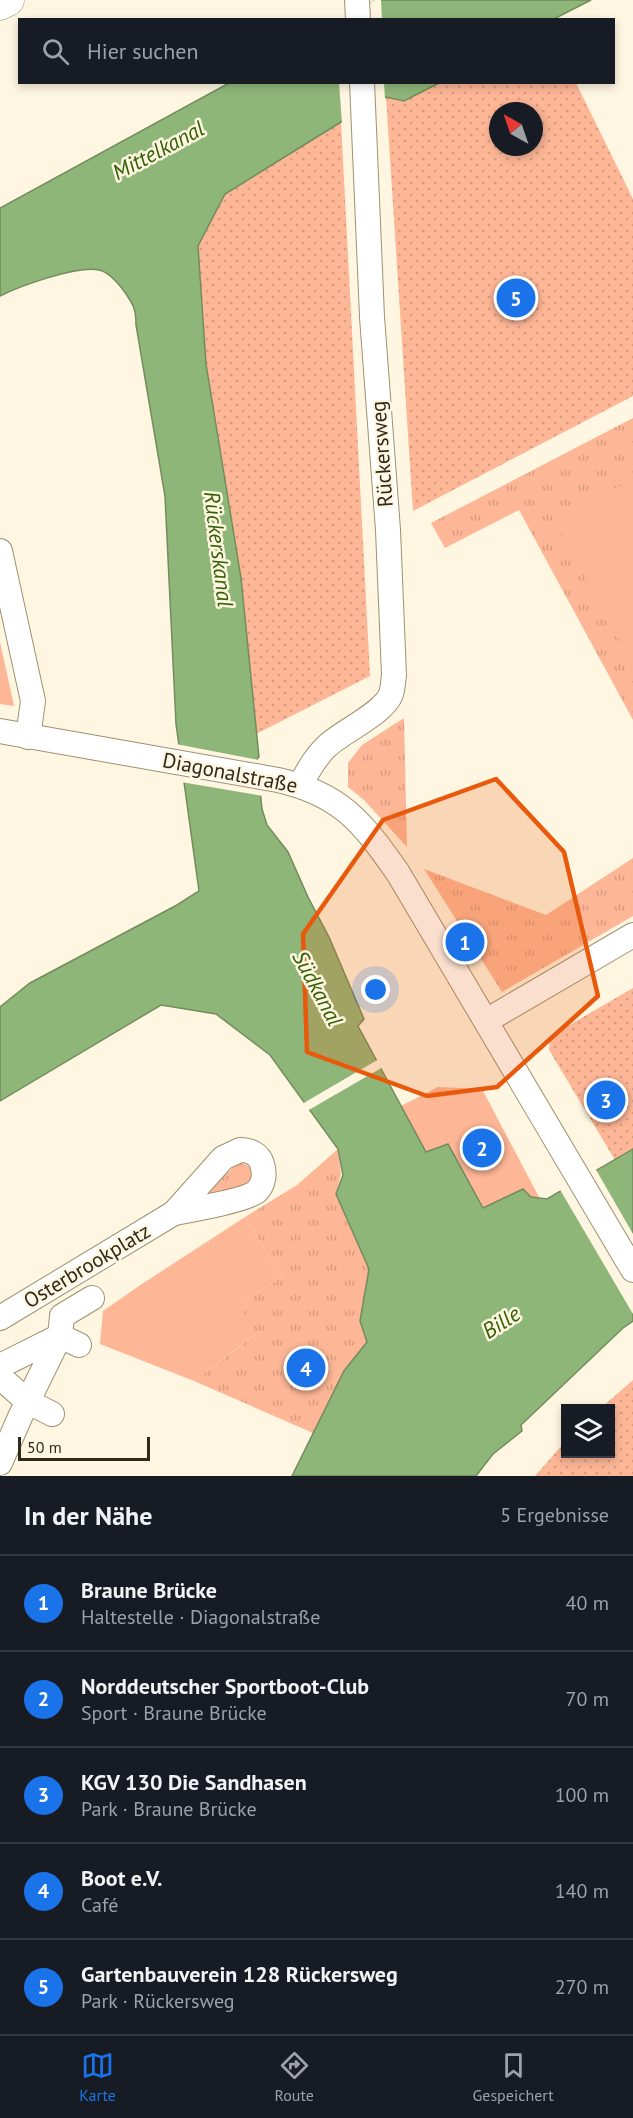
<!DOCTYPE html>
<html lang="de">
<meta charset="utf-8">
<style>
body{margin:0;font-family:"PT Sans",sans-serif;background:#242831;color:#f1f3f6}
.controls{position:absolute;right:18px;bottom:18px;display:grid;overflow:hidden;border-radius:0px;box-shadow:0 3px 9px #0003}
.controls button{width:54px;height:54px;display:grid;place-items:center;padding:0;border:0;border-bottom:2px solid #363941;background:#171b24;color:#f1f3f6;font:30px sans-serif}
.compass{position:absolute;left:489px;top:102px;width:54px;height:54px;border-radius:50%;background:#171b24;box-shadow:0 3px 9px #0003;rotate:320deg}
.scale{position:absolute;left:18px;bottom:15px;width:132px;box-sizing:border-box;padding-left:6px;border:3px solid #2e291b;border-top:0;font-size:16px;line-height:21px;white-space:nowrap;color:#2e291b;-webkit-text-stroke:4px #fef6e1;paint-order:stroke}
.you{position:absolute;left:376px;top:990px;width:21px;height:21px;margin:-15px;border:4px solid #fff;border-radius:50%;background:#1a73e8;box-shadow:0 0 0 9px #1a73e833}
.badge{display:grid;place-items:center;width:39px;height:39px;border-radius:50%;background:#1a73e8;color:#fff;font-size:20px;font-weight:700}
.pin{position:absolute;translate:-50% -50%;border:3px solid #fff;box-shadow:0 2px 6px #0006}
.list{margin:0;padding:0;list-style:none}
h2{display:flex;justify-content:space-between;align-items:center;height:78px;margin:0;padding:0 24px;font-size:26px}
h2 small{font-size:20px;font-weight:400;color:#9ea1a6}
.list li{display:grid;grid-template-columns:39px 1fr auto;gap:18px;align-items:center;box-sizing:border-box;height:96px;padding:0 24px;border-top:2px solid #363941}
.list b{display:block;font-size:22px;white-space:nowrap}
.list p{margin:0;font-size:20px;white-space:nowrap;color:#9ea1a6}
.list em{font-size:20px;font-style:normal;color:#9ea1a6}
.icon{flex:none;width:33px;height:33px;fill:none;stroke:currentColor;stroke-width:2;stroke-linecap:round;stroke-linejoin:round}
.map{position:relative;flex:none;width:633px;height:1476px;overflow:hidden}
.search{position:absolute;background:#171b24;box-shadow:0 3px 9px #0003;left:18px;right:18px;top:18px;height:66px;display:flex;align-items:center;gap:15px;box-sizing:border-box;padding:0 21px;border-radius:0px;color:#9ea1a6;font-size:22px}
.sheet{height:558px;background:#171b24}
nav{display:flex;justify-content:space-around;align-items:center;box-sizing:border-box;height:84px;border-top:2px solid #363941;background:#171b24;font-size:16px;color:#9ea1a6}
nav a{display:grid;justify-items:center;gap:3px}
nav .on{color:#1a73e8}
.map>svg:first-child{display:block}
</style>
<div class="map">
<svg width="633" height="1476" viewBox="0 0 633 1476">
<defs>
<pattern id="grass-tufts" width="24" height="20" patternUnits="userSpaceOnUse" patternTransform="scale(1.5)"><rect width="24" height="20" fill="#fdb696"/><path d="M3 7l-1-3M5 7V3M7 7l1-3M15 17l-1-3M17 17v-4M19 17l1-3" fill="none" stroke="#d99c81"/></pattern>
<pattern id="garden-dots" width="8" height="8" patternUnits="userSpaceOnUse" patternTransform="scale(1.5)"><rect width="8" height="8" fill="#fdb696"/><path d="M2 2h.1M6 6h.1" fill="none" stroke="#d99c81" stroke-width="1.8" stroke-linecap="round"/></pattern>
</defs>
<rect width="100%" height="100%" fill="#fef6e1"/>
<g fill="url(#grass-tufts)">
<path d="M633,418V720L519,510L445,548L431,523Z"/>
<path d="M404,718L407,847L364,800L348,787V763L362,745Z"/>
<path d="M633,858V916L502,992L424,869L546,915Z"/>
<path d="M338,1149L341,1174L336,1194L369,1269L360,1321L367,1342L344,1371L313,1433L194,1381L256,1334L238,1304L282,1277L245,1217L297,1185Z"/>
<path d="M238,1163H242L250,1167L252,1177L246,1184L213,1194L210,1192L211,1188Z"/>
</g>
<g fill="#fdb696">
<path d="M633,479V664L555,522Z"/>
<path d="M0,642L14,706L0,704Z"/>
<path d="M438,1087L482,1089L539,1197H531L523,1189L483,1209L448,1144L426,1153L401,1106Z"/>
<path d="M245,1217L282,1277L238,1304L257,1333L194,1381L100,1344L103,1311L139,1286Z"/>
</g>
<g fill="url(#garden-dots)" fill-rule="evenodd">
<path d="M439,83H576L633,199V396L413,511L386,97L404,101ZM498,111H534V147H498Z"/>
<path d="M341,122L370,676L256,734L241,578L206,363L198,246L225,194Z"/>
<path d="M633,988V1149L615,1160L549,1050L550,1041L554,1034Z"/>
<path d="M633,1380V1476H535L565,1442L566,1454H610V1408H601Z"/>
</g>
<g fill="#8fb679" stroke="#728c5d" stroke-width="1.5">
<path d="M376,0H591L554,19L343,20Z"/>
<path d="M229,83H439L404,101L386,97L341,122L225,194L198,246L206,364L241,578L259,757L257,759L262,809L267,825L288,852L308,897L329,937L364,1019L358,1026L426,1152L448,1144L483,1208L523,1189L531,1197L547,1199L633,1149V1321L623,1328L521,1425L522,1431L493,1454L476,1476H292L344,1371L367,1342L360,1321L369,1269L336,1194L343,1175L338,1149L270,1055L216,1014L161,1005L0,1101V1007L30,983L177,905L199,891L176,724L165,496L136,325C136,308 133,304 124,291C118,283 109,272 99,270C78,265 20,286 0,296V208Z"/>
</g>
<g fill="#fef6e1">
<path d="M375,0H381L382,20H340Z"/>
<path d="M339,83H384L385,99L342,123Z"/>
<path d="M176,744L259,760L263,796L181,782Z"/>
<path d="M379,1059L383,1067L307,1111L302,1104Z"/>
<path d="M595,1168L633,1234V1314L559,1188Z"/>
</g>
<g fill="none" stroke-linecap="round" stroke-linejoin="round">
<g stroke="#9e9170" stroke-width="26">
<g id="minor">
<path d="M357,0L358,20"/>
<path d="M0,551L33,701L28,737"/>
<path d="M0,731L278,780C341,794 363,823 398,873L633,1270"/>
<path d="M300,785C308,771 315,757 327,746C343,731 384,713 391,694C393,688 393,681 394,675L388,530L372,317L362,82"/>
<path d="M486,1021L633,935"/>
<path d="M240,1150C250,1150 259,1154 262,1164C265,1173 264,1184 257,1191C248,1200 190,1210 174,1213L223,1158Z"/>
<path d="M0,1318L174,1213"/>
<path d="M0,1366L60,1336L62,1316L92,1298"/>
<path d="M0,1377L27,1401L52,1414"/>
<path d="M0,1463L20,1417L60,1336L79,1345"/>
</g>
</g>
<g stroke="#9e9170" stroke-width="33">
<path id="major" d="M0,4L8,0"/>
</g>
<use href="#minor" stroke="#fff" stroke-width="24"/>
<use href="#major" stroke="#fff" stroke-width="32"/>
</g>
<path fill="#e8590c" fill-opacity="0.2" stroke="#e8590c" stroke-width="4.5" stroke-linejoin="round" d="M496,779L564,852L598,996L497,1087L427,1096L307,1052L303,934L383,820Z"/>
<g text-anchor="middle" stroke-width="5" stroke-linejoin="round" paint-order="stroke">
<g font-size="21" fill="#2e291b" stroke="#fef6e1">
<text transform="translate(382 454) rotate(-94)" y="7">Rückersweg</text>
<text transform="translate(230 773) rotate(11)" y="7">Diagonalstraße</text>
<text transform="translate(87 1266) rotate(-31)" y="7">Osterbrookplatz</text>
</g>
<g font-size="22" font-style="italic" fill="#326105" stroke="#fef6e1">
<text transform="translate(158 150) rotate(-28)" y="8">Mittelkanal</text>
<text transform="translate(219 549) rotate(83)" y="8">Rückerskanal</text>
<text transform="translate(318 988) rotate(62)" y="8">Südkanal</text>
<text transform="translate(501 1322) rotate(-33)" y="8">Bille</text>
</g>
</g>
</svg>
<div class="controls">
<button><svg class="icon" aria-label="layers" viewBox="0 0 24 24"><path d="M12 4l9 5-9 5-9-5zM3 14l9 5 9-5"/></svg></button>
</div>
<svg class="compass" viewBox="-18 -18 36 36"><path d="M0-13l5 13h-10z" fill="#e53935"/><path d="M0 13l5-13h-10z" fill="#9ea1a6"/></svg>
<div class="scale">50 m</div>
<div class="you"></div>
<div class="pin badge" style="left:465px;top:942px">1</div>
<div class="pin badge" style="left:482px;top:1148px">2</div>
<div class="pin badge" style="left:606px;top:1100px">3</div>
<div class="pin badge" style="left:306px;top:1368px">4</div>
<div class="pin badge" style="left:516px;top:298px">5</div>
<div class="search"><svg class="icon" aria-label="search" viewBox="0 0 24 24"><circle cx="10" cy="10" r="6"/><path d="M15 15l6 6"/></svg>Hier suchen</div>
</div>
<section class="sheet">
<h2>In der Nähe<small>5 Ergebnisse</small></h2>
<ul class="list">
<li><span class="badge">1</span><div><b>Braune Brücke</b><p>Haltestelle · Diagonalstraße</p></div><em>40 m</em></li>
<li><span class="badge">2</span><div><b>Norddeutscher Sportboot-Club</b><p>Sport · Braune Brücke</p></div><em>70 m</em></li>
<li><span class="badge">3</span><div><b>KGV 130 Die Sandhasen</b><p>Park · Braune Brücke</p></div><em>100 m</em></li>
<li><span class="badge">4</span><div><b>Boot e.V.</b><p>Café</p></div><em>140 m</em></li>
<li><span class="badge">5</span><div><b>Gartenbauverein 128 Rückersweg</b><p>Park · Rückersweg</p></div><em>270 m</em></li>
</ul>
</section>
<nav>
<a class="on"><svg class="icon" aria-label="map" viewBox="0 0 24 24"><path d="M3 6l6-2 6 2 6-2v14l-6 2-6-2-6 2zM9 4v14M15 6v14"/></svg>Karte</a>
<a><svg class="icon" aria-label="directions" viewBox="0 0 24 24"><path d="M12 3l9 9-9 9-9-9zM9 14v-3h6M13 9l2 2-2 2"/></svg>Route</a>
<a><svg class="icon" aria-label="saved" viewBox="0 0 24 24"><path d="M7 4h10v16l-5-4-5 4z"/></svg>Gespeichert</a>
</nav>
